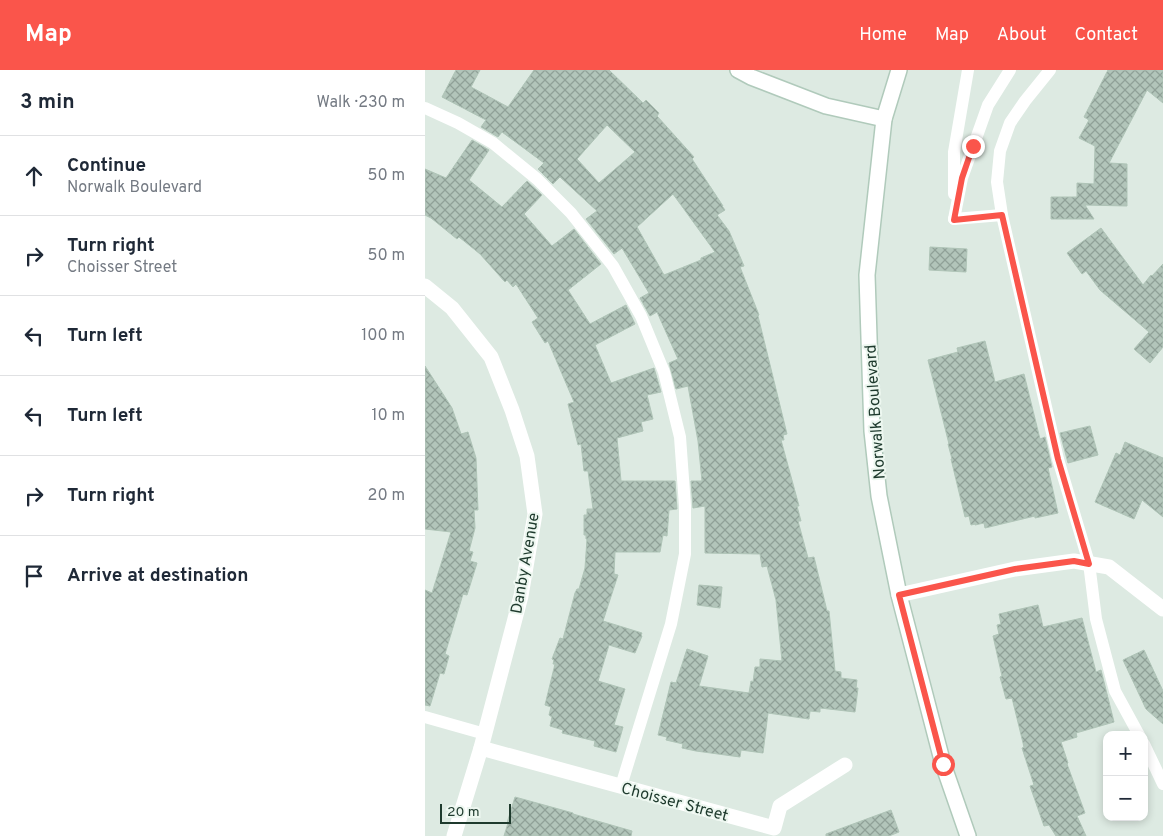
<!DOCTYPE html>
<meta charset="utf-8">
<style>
body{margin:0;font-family:Overpass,sans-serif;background:#f6f6f7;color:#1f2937}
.controls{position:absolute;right:15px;bottom:15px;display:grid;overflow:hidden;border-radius:10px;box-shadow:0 2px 8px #0003}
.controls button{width:45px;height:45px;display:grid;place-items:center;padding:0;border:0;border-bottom:1px solid #e0e1e3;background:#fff;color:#1f2937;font:25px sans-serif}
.scale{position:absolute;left:15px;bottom:12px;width:71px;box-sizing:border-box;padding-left:5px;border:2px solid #1e3a2d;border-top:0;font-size:14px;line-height:18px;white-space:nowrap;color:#1e3a2d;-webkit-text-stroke:4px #edf7f0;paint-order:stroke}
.stop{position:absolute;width:15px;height:15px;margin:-11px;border:4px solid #fa554b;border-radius:50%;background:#fff}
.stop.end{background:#fa554b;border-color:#fff;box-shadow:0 1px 5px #0008}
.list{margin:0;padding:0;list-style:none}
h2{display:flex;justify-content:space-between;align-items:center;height:65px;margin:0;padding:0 20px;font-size:21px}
h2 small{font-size:16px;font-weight:400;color:#747a83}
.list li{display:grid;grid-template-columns:32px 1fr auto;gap:15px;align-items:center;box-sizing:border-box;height:80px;padding:0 20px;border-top:1px solid #e0e1e3}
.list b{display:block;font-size:19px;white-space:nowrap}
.list p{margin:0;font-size:16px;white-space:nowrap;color:#747a83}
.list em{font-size:16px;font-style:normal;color:#747a83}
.icon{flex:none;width:28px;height:28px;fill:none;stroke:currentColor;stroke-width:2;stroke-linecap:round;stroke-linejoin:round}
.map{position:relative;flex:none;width:738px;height:766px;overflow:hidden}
header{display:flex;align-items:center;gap:30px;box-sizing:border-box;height:70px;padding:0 25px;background:#fa554b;color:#fff}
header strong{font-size:24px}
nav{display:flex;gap:28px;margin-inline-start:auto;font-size:18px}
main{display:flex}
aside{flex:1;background:#fff}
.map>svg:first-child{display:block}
</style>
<header>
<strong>Map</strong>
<nav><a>Home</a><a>Map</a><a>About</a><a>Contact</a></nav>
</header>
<main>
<aside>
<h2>3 min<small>Walk · 230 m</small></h2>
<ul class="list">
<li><svg class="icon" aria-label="ahead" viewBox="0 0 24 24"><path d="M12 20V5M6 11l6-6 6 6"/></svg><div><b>Continue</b><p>Norwalk Boulevard</p></div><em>50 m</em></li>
<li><svg class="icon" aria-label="right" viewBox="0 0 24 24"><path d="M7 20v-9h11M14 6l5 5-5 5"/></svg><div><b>Turn right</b><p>Choisser Street</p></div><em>50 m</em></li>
<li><svg class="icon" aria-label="left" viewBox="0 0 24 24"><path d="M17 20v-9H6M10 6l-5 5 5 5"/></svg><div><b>Turn left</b></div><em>100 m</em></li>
<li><svg class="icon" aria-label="left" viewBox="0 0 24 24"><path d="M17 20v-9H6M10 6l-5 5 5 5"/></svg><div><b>Turn left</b></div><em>10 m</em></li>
<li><svg class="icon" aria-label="right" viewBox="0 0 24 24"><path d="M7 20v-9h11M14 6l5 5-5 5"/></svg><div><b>Turn right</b></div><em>20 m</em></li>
<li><svg class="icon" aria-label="arrive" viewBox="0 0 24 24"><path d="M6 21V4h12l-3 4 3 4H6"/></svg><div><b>Arrive at destination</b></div></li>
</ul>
</aside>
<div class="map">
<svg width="738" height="766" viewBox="0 0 738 766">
<defs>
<pattern id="building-cross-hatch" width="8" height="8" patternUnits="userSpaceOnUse" patternTransform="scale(1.25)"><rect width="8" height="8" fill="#b2c5ba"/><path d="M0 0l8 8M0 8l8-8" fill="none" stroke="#90a198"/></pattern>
</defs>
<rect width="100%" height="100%" fill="#ddeae2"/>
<g fill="url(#building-cross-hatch)" stroke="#afc4b7" fill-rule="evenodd">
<path d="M31,0H55L46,17L83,37L109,0H184L218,33L221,30L234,43L232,46L269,87L267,89L298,136H297L300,140L292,145L304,161L319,196L315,197L334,245L333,246L362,364L358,365L359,370H356L374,436H372L376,451H373L383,488L389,487L402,541H404L410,601L416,602V608L432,610L431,618H433L430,642L395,638V642L385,641L384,649L343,643L338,683L316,680L315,687L271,681L257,678L258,674L241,670L242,667L233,665L246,612L251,613L262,579L283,586L274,616L324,623L326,611L328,612L330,597H335V589L357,591L351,530L342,496L337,497L335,484L280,483V436L268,438L266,411H277L273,371L263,316L251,319L244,293L253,289L232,242L225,246L215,228L224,223L197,178L189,184L161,149L172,141L135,107L128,114L113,99L119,93L77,62L73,67L56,57L61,50L17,27ZM182,55L210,82L174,113L152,89ZM248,124L290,182L276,188V190L239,205L212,157Z"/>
<path d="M683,0H738V33L722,20L684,93L702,94V136L660,135L669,149H626V127H652V113L669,114L670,76L654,68L664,50L659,47Z"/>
<path d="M47,70L64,80L44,110L77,137L102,111L117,125L99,144L127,176L149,159L176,194L143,220L165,254L201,235L210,254L170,275L186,313L229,298L236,322L222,325L228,349L216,352L218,361L192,368L196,411H250L252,439L244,440L242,466L238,465L235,482H190L189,504L193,505L178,551L217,563L216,565L217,566L210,583L184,575L173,611L200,619L189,655L198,657L191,682L169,676L170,671L137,663L138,660L125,656L127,647L124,645L126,637L120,635L130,594H128L129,590L127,589L135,568L138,569L150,523L152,519H154L160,498L162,469H161V465H159V445H162V439H168L163,401H159L156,374L153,375L143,334L149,332L123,271L120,273L107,252L113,248L91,214L88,217L82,210L80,212L55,184L34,167L32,169L6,148L0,145V99L21,108Z"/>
<path d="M676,158L718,215L726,205L727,206L738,194V277L725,293L709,279L724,262L675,220L661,201L657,204L642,183Z"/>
<path d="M505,177L542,179L541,202L504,200Z"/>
<path d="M560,271L570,312L599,304L615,369L620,367L627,397L623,398L633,443L610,448V446L560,458L559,453L550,455V454L546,455L544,446L540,447L526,389H527L523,374H524L503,290L533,282L532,278Z"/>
<path d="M0,296L27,338L36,364L43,362L51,388L53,440H49L50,458L44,481L48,482L45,491L52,493L42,525L38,524L20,584L24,586L19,604L15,603L5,636L0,635V520L7,523L26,462L0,459Z"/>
<path d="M665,356L673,385L643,393L635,363Z"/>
<path d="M700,372L738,388V447L717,430L709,449L670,432L691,383L695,385Z"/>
<path d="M274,515L297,517L295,538L272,535Z"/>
<path d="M613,535L618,557L657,548L671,602L676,600L689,652L651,663L652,667L636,672L643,693L642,694L660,743L652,746L661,766H631L624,755L619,756L605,716L609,715L597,678L599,677L587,628L581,629L575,607L577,606L568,566L574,564L572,555L576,554L574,544Z"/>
<path d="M719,580L738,621V654L721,639L698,590Z"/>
<path d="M90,727L148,743V744L207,761L206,766H79L83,753H82Z"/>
<path d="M466,740L474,762L464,766H401V764Z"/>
</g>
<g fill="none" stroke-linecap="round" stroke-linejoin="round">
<g stroke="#b0cabb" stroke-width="18">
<g id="secondary">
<path d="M313,0L326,7L401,36L459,49"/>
<path d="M474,0L459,49L442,205L447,361L454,426L474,525L518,694L543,766"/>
</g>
</g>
<g stroke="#fff" stroke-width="12">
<path d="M625,0L600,31L585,53L575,81L572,112L577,145L633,389L664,493L671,549L690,621L714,665"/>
<path d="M0,38L33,53L68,73L112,109L146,143L188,196L216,246L239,302L255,367L260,436V484L246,554L196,716"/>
<path d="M529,124V82L543,0"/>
<path d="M529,149L537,108L563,35L585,0"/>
<path d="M529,149L577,145"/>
<path d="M0,647L60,664"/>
<path d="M719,674L738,714"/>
</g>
<g stroke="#fff" stroke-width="15">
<path d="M0,216L27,238L66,287L87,340L102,386L110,444L96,526L56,678L29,766"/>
<path d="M474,525L590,499L649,491L684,497L738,539"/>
<path d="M56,678L349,758L355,736L420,695"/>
</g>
<use href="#secondary" stroke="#fff" stroke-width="15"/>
</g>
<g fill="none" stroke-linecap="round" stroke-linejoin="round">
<path stroke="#fa554b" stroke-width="6" d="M518,694L474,525L590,499L649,491L664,494L633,389L577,145L529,150L537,108L548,76"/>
</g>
<g text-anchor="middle" stroke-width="4" stroke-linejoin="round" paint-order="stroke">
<g font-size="16" fill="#1e3a2d" stroke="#edf7f0">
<text transform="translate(449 342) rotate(-94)" y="6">Norwalk Boulevard</text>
<text transform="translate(99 493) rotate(-80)" y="6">Danby Avenue</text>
<text transform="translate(250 731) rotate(15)" y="6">Choisser Street</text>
</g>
</g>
</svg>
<div class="controls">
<button>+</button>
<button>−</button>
</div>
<div class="scale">20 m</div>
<div class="stop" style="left:518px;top:694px"></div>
<div class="stop end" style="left:548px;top:76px"></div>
</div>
</main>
